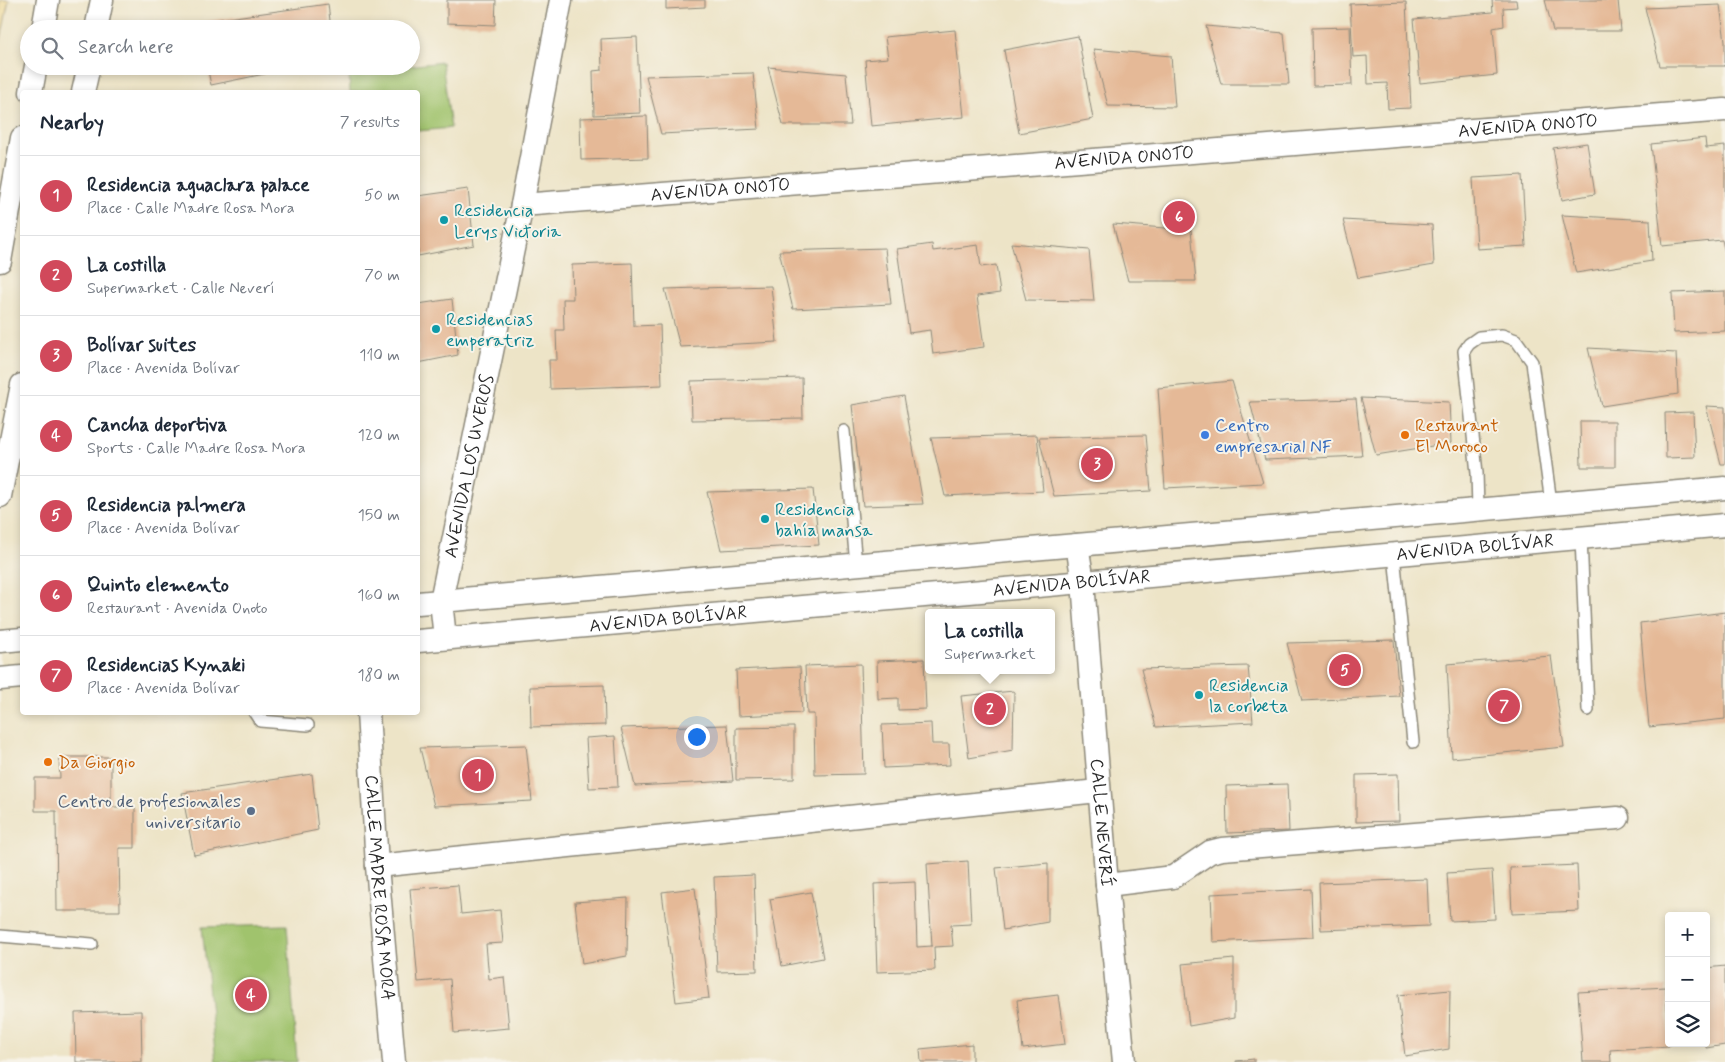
<!DOCTYPE html>
<meta charset="utf-8">
<style>
body{margin:0;font-family:Mynerve,sans-serif;background:#f6f6f7;color:#1f2937}
.controls{position:absolute;right:15px;bottom:15px;display:grid;overflow:hidden;border-radius:5px;box-shadow:0 2px 8px #0003}
.controls button{width:45px;height:45px;display:grid;place-items:center;padding:0;border:0;border-bottom:1px solid #e0e1e3;background:#fff;color:#1f2937;font:25px sans-serif}
.you{position:absolute;left:696px;top:736px;width:18px;height:18px;margin:-12px;border:4px solid #fff;border-radius:50%;background:#1a73e8;box-shadow:0 0 0 8px #1a73e833}
.badge{display:grid;place-items:center;width:32px;height:32px;border-radius:50%;background:#d1495b;color:#fff;font-size:16px;font-weight:700}
.pin{position:absolute;translate:-50% -50%;border:2px solid #fff;box-shadow:0 1px 5px #0006}
.popup{position:absolute;left:925px;top:609px;width:130px;height:65px;box-sizing:border-box;display:grid;place-content:center;border-radius:5px;background:#fff;filter:drop-shadow(0 1px 4px #0005);font-size:16px;white-space:nowrap;color:#747a83}
.popup b{font-size:19px;color:#1f2937}
.popup::after{content:'';position:absolute;left:50%;top:100%;margin-left:-10px;border:10px solid transparent;border-top-color:#fff}
.list{margin:0;padding:0;list-style:none}
h2{display:flex;justify-content:space-between;align-items:center;height:65px;margin:0;padding:0 20px;font-size:21px}
h2 small{font-size:16px;font-weight:400;color:#747a83}
.list li{display:grid;grid-template-columns:32px 1fr auto;gap:15px;align-items:center;box-sizing:border-box;height:80px;padding:0 20px;border-top:1px solid #e0e1e3}
.list b{display:block;font-size:19px;white-space:nowrap}
.list p{margin:0;font-size:16px;white-space:nowrap;color:#747a83}
.list em{font-size:16px;font-style:normal;color:#747a83}
.icon{flex:none;width:28px;height:28px;fill:none;stroke:currentColor;stroke-width:2;stroke-linecap:round;stroke-linejoin:round}
.map{position:relative;flex:none;width:1725px;height:1062px;overflow:hidden}
.search{position:absolute;background:#fff;box-shadow:0 2px 8px #0003;left:20px;top:20px;width:400px;height:55px;display:flex;align-items:center;gap:12px;box-sizing:border-box;padding:0 18px;border-radius:28px;color:#747a83;font-size:19px}
.panel{position:absolute;background:#fff;box-shadow:0 2px 8px #0003;left:20px;top:90px;width:400px;height:625px;border-radius:5px}
.map>svg:first-child{display:block}
</style>
<div class="map">
<svg width="1725" height="1062" viewBox="0 0 1725 1062">
<rect width="100%" height="100%" fill="#f7f3e8"/>
<filter id="ink" filterUnits="userSpaceOnUse"><feTurbulence type="fractalNoise" baseFrequency=".02" numOctaves="2"/><feDisplacementMap in="SourceGraphic" scale="10" xChannelSelector="R" yChannelSelector="G"/><feConvolveMatrix kernelMatrix="1 2 1 2 8 2 1 2 1" color-interpolation-filters="sRGB"/></filter>
<filter id="wash" filterUnits="userSpaceOnUse"><feTurbulence type="fractalNoise" baseFrequency=".0096" numOctaves="4" result="noise"/><feDisplacementMap in="SourceGraphic" scale="20" xChannelSelector="R" yChannelSelector="G"/><feGaussianBlur stdDeviation="1.12" result="paint"/><feColorMatrix in="noise" values="0 0 0 0 0 0 0 0 0 0 0 0 0 0 0 0 0 1.4 0 .05"/><feComposite in="paint" operator="in"/></filter>
<g filter="url(#wash)">
<rect width="100%" height="100%" fill="#ede4c7"/>
<g fill="#a0c36d" stroke="#66774c">
<path d="M442,62L451,128L418,131V92H350L349,73Z"/>
<path d="M287,925L297,1062H216L202,927Z"/>
</g>
<path fill="#eeda9e" stroke="#8c8264" d="M0,0H9L0,44Z"/>
<g id="blocks">
<g fill="#e5b997">
<path d="M447,0H496L495,25L447,23Z"/>
<path d="M666,0H705V7L666,9Z"/>
<path d="M1492,0H1516L1517,7L1503,8L1504,26L1493,28L1497,75L1420,83L1414,19L1493,12Z"/>
<path d="M1545,0H1618L1621,31H1553Z"/>
<path d="M1406,2L1411,108L1388,109L1387,83L1368,84L1367,56L1353,57L1350,4Z"/>
<path d="M328,4L331,29H200L199,22Z"/>
<path d="M1720,5L1725,41V66H1660L1645,8Z"/>
<path d="M1206,26L1284,33L1289,84H1221Z"/>
<path d="M1350,27L1352,85L1313,86L1312,28Z"/>
<path d="M955,30L964,117L871,126L865,60L888,58L885,37Z"/>
<path d="M1078,36L1093,119L1019,133L1004,50Z"/>
<path d="M637,37L640,113L594,115L593,71L602,70L601,39Z"/>
<path d="M1093,49L1171,56L1175,107L1108,106Z"/>
<path d="M207,66H298V67L211,85Z"/>
<path d="M768,67L846,74L851,125H783Z"/>
<path d="M753,73L759,129L661,134L646,76Z"/>
<path d="M647,116L648,158L581,160L580,118Z"/>
<path d="M1705,138L1706,148L1725,146V253L1722,240L1662,246L1651,144Z"/>
<path d="M1587,143L1595,194L1562,200L1553,148Z"/>
<path d="M1522,175L1526,246L1477,249L1473,178Z"/>
<path d="M468,189L474,245L418,256V196Z"/>
<path d="M1562,215L1650,220L1652,261L1576,273Z"/>
<path d="M1343,220L1432,225L1434,265L1358,278Z"/>
<path d="M1113,224L1191,230L1196,281H1128Z"/>
<path d="M1011,243L1089,250L1094,301L1026,300Z"/>
<path d="M932,244L933,251L978,245L981,267L996,265L1000,293L977,296L984,347L933,354L930,330L909,333L897,249Z"/>
<path d="M885,248L891,304L793,309L779,251Z"/>
<path d="M632,263L634,326L660,325L662,385L550,389L549,360H557L556,330H564L563,299H573L572,265Z"/>
<path d="M771,286L777,342L680,347L665,289Z"/>
<path d="M1725,291V331L1674,333L1672,293Z"/>
<path d="M452,299L458,355L418,363V304Z"/>
<path d="M1588,348L1676,353L1678,394L1602,406Z"/>
<path d="M802,378L803,418L692,420L691,381Z"/>
<path d="M1232,381L1263,483L1165,488L1158,388Z"/>
<path d="M904,396L923,504L863,506L852,405Z"/>
<path d="M1361,398L1449,402L1451,443L1376,455Z"/>
<path d="M1356,399L1362,456L1265,460L1250,402Z"/>
<path d="M1706,406L1725,407V464H1721Z"/>
<path d="M1693,412L1695,457L1666,458L1665,413Z"/>
<path d="M1580,421H1615V467H1581Z"/>
<path d="M1037,435L1043,491L945,496L931,438Z"/>
<path d="M1146,435L1151,491L1054,496L1039,438Z"/>
<path d="M813,489L819,545L721,550L707,492Z"/>
<path d="M1725,612V719L1649,727L1640,623Z"/>
<path d="M1394,640L1399,696L1302,701L1287,643Z"/>
<path d="M1551,656L1564,747L1452,758L1447,664Z"/>
<path d="M924,659L926,709L898,710V698L878,699L877,661Z"/>
<path d="M861,664L864,774L815,775L814,714H807L805,666Z"/>
<path d="M1248,666L1253,722L1156,727L1141,669Z"/>
<path d="M800,667L802,713L738,716L736,670Z"/>
<path d="M604,685L605,725L531,727L530,687Z"/>
<path d="M1014,691L1013,750L969,758L961,696Z"/>
<path d="M931,723L932,744H949L950,765L884,768L882,725Z"/>
<path d="M727,725L733,781L635,786L621,728Z"/>
<path d="M794,727V779L736,780V728Z"/>
<path d="M615,736L618,787L589,788L586,738Z"/>
<path d="M526,745L532,801L434,806L420,748Z"/>
<path d="M59,757H111V807H135V848H119L120,911H57L56,811H35V778H60Z"/>
<path d="M312,774L318,830L194,855L182,793Z"/>
<path d="M1398,774L1399,821L1356,822V775Z"/>
<path d="M1287,784L1289,831L1227,833L1226,786Z"/>
<path d="M968,861L971,924L951,925L953,946L934,947L935,970L877,972L874,884L915,882L917,947L932,946L927,864Z"/>
<path d="M1048,863V922L1003,930L996,868Z"/>
<path d="M1577,865L1579,911L1512,914L1510,868Z"/>
<path d="M1492,870L1495,919L1450,921L1447,873Z"/>
<path d="M754,875L757,971L717,972L714,877Z"/>
<path d="M1427,879L1429,926L1321,930L1319,883Z"/>
<path d="M458,885L461,914L500,910L503,943L486,944L489,979L504,977L509,1028L454,1033L450,979L418,982L410,889Z"/>
<path d="M695,888L709,998L676,1002L662,892Z"/>
<path d="M1311,889L1313,937L1213,942L1211,894Z"/>
<path d="M811,892L823,958L782,966L770,899Z"/>
<path d="M628,898L627,956L582,964L575,902Z"/>
<path d="M1234,959V1018L1189,1026L1182,964Z"/>
<path d="M1725,966V1045L1706,1048V968Z"/>
<path d="M1666,987L1669,1046L1610,1050L1611,1062H1583L1578,992Z"/>
<path d="M1450,990L1449,1049L1405,1056L1398,995Z"/>
<path d="M1058,995L1065,1044L1023,1049L1017,1000Z"/>
<path d="M141,1011L142,1062H76L75,1013Z"/>
<path d="M972,1044V1062H921L920,1049Z"/>
<path d="M1254,1059V1062H1236V1061Z"/>
</g>
</g>
</g>
<g filter="url(#ink)">
<use href="#blocks" fill-opacity="0" stroke="#8c8879" stroke-width="1"/>
<g fill="none" stroke-linecap="round" stroke-linejoin="round">
<g stroke="#8c8879" stroke-width="14">
<g id="service">
<path d="M844,431L856,565"/>
<path d="M1478,509L1477,473L1464,351L1469,344L1479,337L1502,335L1516,340L1532,362L1551,503"/>
<path d="M1581,537L1588,710"/>
<path d="M1394,555L1413,742"/>
<path d="M254,712L260,721L308,725"/>
<path d="M0,936L92,944"/>
</g>
</g>
<g stroke="#8c8879" stroke-width="25">
<g id="minor">
<path d="M43,29L48,0"/>
<path d="M96,29L102,0"/>
<path d="M31,92L36,66"/>
<path d="M83,92L89,66"/>
<path id="s1" d="M522,205L1725,110"/>
<path d="M0,261L22,138"/>
<path d="M0,496L22,385"/>
<path id="s2" d="M1077,545L1083,582L1107,885L1124,1062"/>
<path d="M418,603L1725,488"/>
<path id="s3" d="M445,638L441,601L522,205L561,0"/>
<path d="M0,641L22,639"/>
<path id="s4" d="M418,641L1725,525"/>
<path d="M0,679L22,677"/>
<path id="s5" d="M368,712L377,866L394,1062"/>
<path d="M377,866L1098,791"/>
<path d="M1107,885L1173,877L1210,852L1222,849L1618,818"/>
</g>
</g>
<use href="#service" stroke="#fff" stroke-width="11"/>
<use href="#minor" stroke="#fff" stroke-width="22"/>
</g>
</g>
<g fill="#0f9aa8" stroke="#f7f3e8" stroke-width="2">
<circle cx="444" cy="220" r="5"/>
<circle cx="436" cy="329" r="5"/>
<circle cx="765" cy="519" r="5"/>
<circle cx="1199" cy="695" r="5"/>
</g>
<circle fill="#3f7fe0" stroke="#f7f3e8" stroke-width="2" cx="1205" cy="435" r="5"/>
<g fill="#e8710a" stroke="#f7f3e8" stroke-width="2">
<circle cx="1405" cy="435" r="5"/>
<circle cx="48" cy="762" r="5"/>
</g>
<circle fill="#5c6f8a" stroke="#f7f3e8" stroke-width="2" cx="251" cy="811" r="5"/>
<g text-anchor="middle" stroke-width="4" stroke-linejoin="round" paint-order="stroke">
<g font-size="18" fill="#2b2b2b" stroke="#f7f3e8">
<text dy="6" stroke="none"><textPath href="#s1" startOffset="1009">AVENIDA ONOTO</textPath></text>
<text dy="6" stroke="none"><textPath href="#s1" startOffset="604">AVENIDA ONOTO</textPath></text>
<text dy="6" stroke="none"><textPath href="#s1" startOffset="199">AVENIDA ONOTO</textPath></text>
<text dy="6" stroke="none"><textPath href="#s3" startOffset="175">AVENIDA LOS UVEROS</textPath></text>
<text dy="6" stroke="none"><textPath href="#s4" startOffset="1061">AVENIDA BOLÍVAR</textPath></text>
<text dy="6" stroke="none"><textPath href="#s4" startOffset="656">AVENIDA BOLÍVAR</textPath></text>
<text dy="6" stroke="none"><textPath href="#s4" startOffset="251">AVENIDA BOLÍVAR</textPath></text>
<text dy="6" stroke="none"><textPath href="#s2" startOffset="279">CALLE NEVERÍ</textPath></text>
<text dy="6" stroke="none"><textPath href="#s5" startOffset="176">CALLE MADRE ROSA MORA</textPath></text>
</g>
<g font-size="18" fill="#0d838f" stroke="#f7f3e8" text-anchor="start">
<text x="454" y="216">Residencia<tspan x="454" dy="21">Lerys Victoria</tspan></text>
<text x="446" y="325">Residencias<tspan x="446" dy="21">emperatriz</tspan></text>
<text x="775" y="515">Residencia<tspan x="775" dy="21">bahía mansa</tspan></text>
<text x="1209" y="691">Residencia<tspan x="1209" dy="21">la corbeta</tspan></text>
</g>
<g font-size="18" fill="#366cbe" stroke="#f7f3e8" text-anchor="start">
<text x="1215" y="431">Centro<tspan x="1215" dy="21">empresarial NF</tspan></text>
</g>
<g font-size="18" fill="#c56008" stroke="#f7f3e8" text-anchor="start">
<text x="1415" y="431">Restaurant<tspan x="1415" dy="21">El Moroco</tspan></text>
<text x="58" y="768">Da Giorgio</text>
</g>
<g font-size="18" fill="#4e5e75" stroke="#f7f3e8" text-anchor="end">
<text x="241" y="807">Centro de profesionales<tspan x="241" dy="21">universitario</tspan></text>
</g>
</g>
</svg>
<div class="controls">
<button>+</button>
<button>−</button>
<button><svg class="icon" aria-label="layers" viewBox="0 0 24 24"><path d="M12 4l9 5-9 5-9-5zM3 14l9 5 9-5"/></svg></button>
</div>
<div class="you"></div>
<div class="pin badge" style="left:478px;top:775px">1</div>
<div class="pin badge" style="left:990px;top:709px">2</div>
<div class="popup"><b>La costilla</b>Supermarket</div>
<div class="pin badge" style="left:1097px;top:464px">3</div>
<div class="pin badge" style="left:251px;top:995px">4</div>
<div class="pin badge" style="left:1345px;top:670px">5</div>
<div class="pin badge" style="left:1179px;top:217px">6</div>
<div class="pin badge" style="left:1504px;top:706px">7</div>
<div class="search"><svg class="icon" aria-label="search" viewBox="0 0 24 24"><circle cx="10" cy="10" r="6"/><path d="M15 15l6 6"/></svg>Search here</div>
<section class="panel">
<h2>Nearby<small>7 results</small></h2>
<ul class="list">
<li><span class="badge">1</span><div><b>Residencia aguaclara palace</b><p>Place · Calle Madre Rosa Mora</p></div><em>50 m</em></li>
<li><span class="badge">2</span><div><b>La costilla</b><p>Supermarket · Calle Neverí</p></div><em>70 m</em></li>
<li><span class="badge">3</span><div><b>Bolívar suites</b><p>Place · Avenida Bolívar</p></div><em>110 m</em></li>
<li><span class="badge">4</span><div><b>Cancha deportiva</b><p>Sports · Calle Madre Rosa Mora</p></div><em>120 m</em></li>
<li><span class="badge">5</span><div><b>Residencia palmera</b><p>Place · Avenida Bolívar</p></div><em>150 m</em></li>
<li><span class="badge">6</span><div><b>Quinto elemento</b><p>Restaurant · Avenida Onoto</p></div><em>160 m</em></li>
<li><span class="badge">7</span><div><b>Residencias Kynaki</b><p>Place · Avenida Bolívar</p></div><em>180 m</em></li>
</ul>
</section>
</div>
